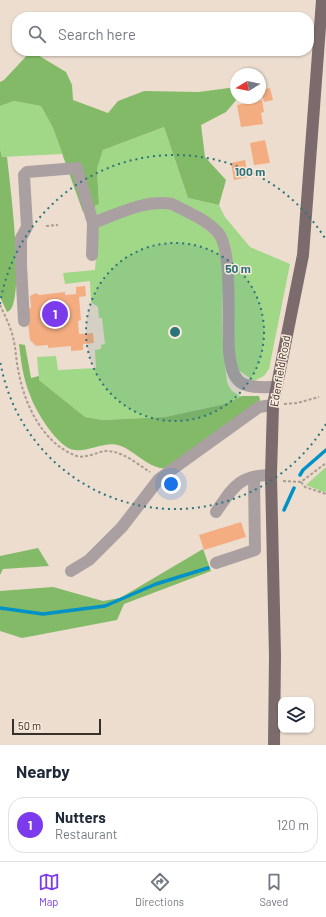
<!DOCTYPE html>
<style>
body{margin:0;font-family:Barlow,sans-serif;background:#f2f2f3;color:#1f2937}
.controls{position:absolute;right:12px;bottom:12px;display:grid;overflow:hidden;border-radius:8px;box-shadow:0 1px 3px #0004}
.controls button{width:36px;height:36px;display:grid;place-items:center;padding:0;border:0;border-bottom:1px solid #e0e1e3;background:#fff;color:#1f2937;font:20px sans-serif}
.compass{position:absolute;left:230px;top:68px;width:36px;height:36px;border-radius:50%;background:#fff;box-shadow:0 1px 3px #0004;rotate:260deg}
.scale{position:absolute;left:12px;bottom:10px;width:89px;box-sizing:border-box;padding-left:4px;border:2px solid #36302a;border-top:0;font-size:11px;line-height:14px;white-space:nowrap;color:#36302a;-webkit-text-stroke:3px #faeadc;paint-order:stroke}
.you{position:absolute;left:171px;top:484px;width:14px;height:14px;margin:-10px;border:3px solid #fff;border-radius:50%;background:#1a73e8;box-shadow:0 0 0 6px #1a73e833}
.badge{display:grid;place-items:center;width:26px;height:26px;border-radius:50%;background:#7c3aed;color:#fff;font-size:13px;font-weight:700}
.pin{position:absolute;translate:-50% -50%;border:2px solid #fff;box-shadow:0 1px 4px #0006}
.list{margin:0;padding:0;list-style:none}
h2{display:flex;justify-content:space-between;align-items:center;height:52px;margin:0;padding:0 16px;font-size:17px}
h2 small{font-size:13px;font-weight:400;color:#747a83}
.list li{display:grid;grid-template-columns:26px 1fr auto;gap:12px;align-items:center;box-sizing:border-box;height:56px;margin:0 8px 8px;padding:0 8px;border:1px solid #e0e1e3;border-radius:16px}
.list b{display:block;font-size:15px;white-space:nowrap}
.list p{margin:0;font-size:13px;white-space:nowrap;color:#747a83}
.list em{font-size:13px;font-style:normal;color:#747a83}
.icon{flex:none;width:22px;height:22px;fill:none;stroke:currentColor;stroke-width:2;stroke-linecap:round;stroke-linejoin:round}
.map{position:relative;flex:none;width:326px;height:745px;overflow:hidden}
.search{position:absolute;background:#fff;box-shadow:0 1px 3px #0004;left:12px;right:12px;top:12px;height:44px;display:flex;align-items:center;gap:10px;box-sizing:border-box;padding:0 14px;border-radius:16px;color:#747a83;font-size:15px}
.sheet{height:116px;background:#fff}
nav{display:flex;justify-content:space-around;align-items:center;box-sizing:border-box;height:56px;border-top:1px solid #e0e1e3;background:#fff;font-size:11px;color:#747a83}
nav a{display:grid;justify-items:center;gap:2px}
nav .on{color:#7c3aed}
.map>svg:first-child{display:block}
</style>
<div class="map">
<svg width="326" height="745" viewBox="0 0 326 745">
<rect width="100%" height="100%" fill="#edddcf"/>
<g fill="#a1d887">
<path d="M14,101L41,106L53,128L62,154L2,157L0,149V106Z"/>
<path d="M164,127L188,198L219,205L225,217L250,247L290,264L269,369L264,376L254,381L237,369L234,349L232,257C231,252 231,246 229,241C219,221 193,206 172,199L95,217V206L99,204L97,169L103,150Z"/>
<path d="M151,209C159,209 165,208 173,211C187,216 215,232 220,247C226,269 221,301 222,324C222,343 225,363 227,382C230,390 233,393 242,396L225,404L165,417L101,420L85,417L39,380L37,357L56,356L58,370L96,368L95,350L101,349V345L105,344L102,318H99L98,307L91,302L90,281L65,284L63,273L95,270L98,227L124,216Z"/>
<path d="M326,467V493L306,485Z"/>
</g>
<g fill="#82ba67">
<path d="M31,51L66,72L72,85L73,100L108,113L118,101L144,91L199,92L236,87V98H238L226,112L201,125L205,157L226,180L219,205L188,198L164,127L103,150L97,169L99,204L95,206V211L83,212L53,128L41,106L14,101L0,106V82L4,80Z"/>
<path d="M0,149L2,157H7C9,177 27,308 7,312L0,297Z"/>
<path d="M19,344L25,345L31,378L39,376V380L85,417L102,420L165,417L225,404L242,396H259L260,400L256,408L170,468C150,471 138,453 121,446C106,440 90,452 75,450C58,449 35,410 30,395C23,378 21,361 19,344Z"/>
<path d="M38,548L49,566L3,569L0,575V556Z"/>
<path d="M203,549L211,571L124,604L117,620L22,638L0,631V591L53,587L103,601L120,598Z"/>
</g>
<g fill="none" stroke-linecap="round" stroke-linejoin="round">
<g stroke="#0092c6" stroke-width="3.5">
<path d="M300,475L303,470L326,450"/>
<path d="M284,510L294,488"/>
<path d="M0,608L43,614L105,606L156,584L208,568"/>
</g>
</g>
<g fill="#f4ac81">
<path d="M270,88L273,100L264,102L261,90Z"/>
<path d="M262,100L264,112L261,113L263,124L241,127L237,105Z"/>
<path d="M265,140L270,163L254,165L250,143Z"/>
<path d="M245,160L248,177L234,180L231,163Z"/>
<path d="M85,286L86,296L79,297L81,320L78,321L79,334L93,333L94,343L83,344V350L71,351V346L48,348V345L36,346L30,340L28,323H30L28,308H31L30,296L36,293L39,295L65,292V295L76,294V287Z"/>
<path d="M241,522L246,537L204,550L199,535Z"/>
</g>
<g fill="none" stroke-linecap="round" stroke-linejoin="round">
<g stroke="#a99d92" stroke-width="2" stroke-dasharray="3 2" stroke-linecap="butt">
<path d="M46,226L58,225"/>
<path d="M0,305C5,316 12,329 14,342C16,351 16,360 18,369C24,403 41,441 74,455C84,460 96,452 106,451C123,451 137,464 150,472"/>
<path d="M284,404L297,403L319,397"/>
<path d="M283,481L301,482L326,463"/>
<path d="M301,482L305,487L326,494"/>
</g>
<g stroke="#aaa0a1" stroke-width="12">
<path d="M93,223C117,214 146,199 172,204C187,212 208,220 219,234C233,252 227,324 229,351C230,360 231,373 238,380C245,389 265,387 276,387"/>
<path d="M24,321L21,265V238L27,227L24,175L27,172L77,168L93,223L92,255"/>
<path d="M216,512C233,488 238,475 271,475"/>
<path d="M216,563L255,550L254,477"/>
<path d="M71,571L89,560L122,527L159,479L259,407L273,405"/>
</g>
<path stroke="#7c6b6d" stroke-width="12" d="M274,745L275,656L271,475L273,405L303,255L322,0"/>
</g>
<circle cx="175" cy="332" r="89" fill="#2b747c" fill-opacity=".12"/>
<g fill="none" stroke="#2b747c" stroke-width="2" stroke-dasharray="2 4">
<circle cx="175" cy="332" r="89"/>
<path d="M326 424A177 177 0 0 1 0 360M0 304A177 177 0 0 1 326 240"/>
</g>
<g text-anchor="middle" stroke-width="3" stroke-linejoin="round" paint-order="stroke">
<g font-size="11" fill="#36302a" stroke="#faeadc">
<text transform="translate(280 371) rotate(-80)" y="4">Edenfield Road</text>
</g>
</g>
<circle cx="175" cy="332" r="6" fill="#2b747c" stroke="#faeadc" stroke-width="2"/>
<g font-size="12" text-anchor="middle" font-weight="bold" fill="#2b747c" stroke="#faeadc" stroke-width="3" stroke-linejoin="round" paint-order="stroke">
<text x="250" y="176">100 m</text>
<text x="238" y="273">50 m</text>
</g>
</svg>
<div class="controls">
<button><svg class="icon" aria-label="layers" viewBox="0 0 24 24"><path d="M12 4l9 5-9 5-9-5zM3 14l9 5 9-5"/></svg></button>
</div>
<svg class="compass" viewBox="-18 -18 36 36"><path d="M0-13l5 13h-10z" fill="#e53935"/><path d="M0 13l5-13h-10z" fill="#747a83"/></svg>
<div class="scale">50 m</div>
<div class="you"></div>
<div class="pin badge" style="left:55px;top:314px">1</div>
<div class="search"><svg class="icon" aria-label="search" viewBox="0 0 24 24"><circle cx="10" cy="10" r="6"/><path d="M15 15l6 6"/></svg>Search here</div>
</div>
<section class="sheet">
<h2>Nearby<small></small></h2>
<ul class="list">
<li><span class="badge">1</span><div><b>Nutters</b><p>Restaurant</p></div><em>120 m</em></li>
</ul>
</section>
<nav>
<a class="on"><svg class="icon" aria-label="map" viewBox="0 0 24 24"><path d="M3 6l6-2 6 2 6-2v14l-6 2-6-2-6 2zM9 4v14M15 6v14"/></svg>Map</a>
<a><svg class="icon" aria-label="directions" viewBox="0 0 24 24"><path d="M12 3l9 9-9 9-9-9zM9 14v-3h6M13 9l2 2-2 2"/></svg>Directions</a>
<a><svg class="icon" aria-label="saved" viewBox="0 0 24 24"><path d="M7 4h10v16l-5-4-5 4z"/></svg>Saved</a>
</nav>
